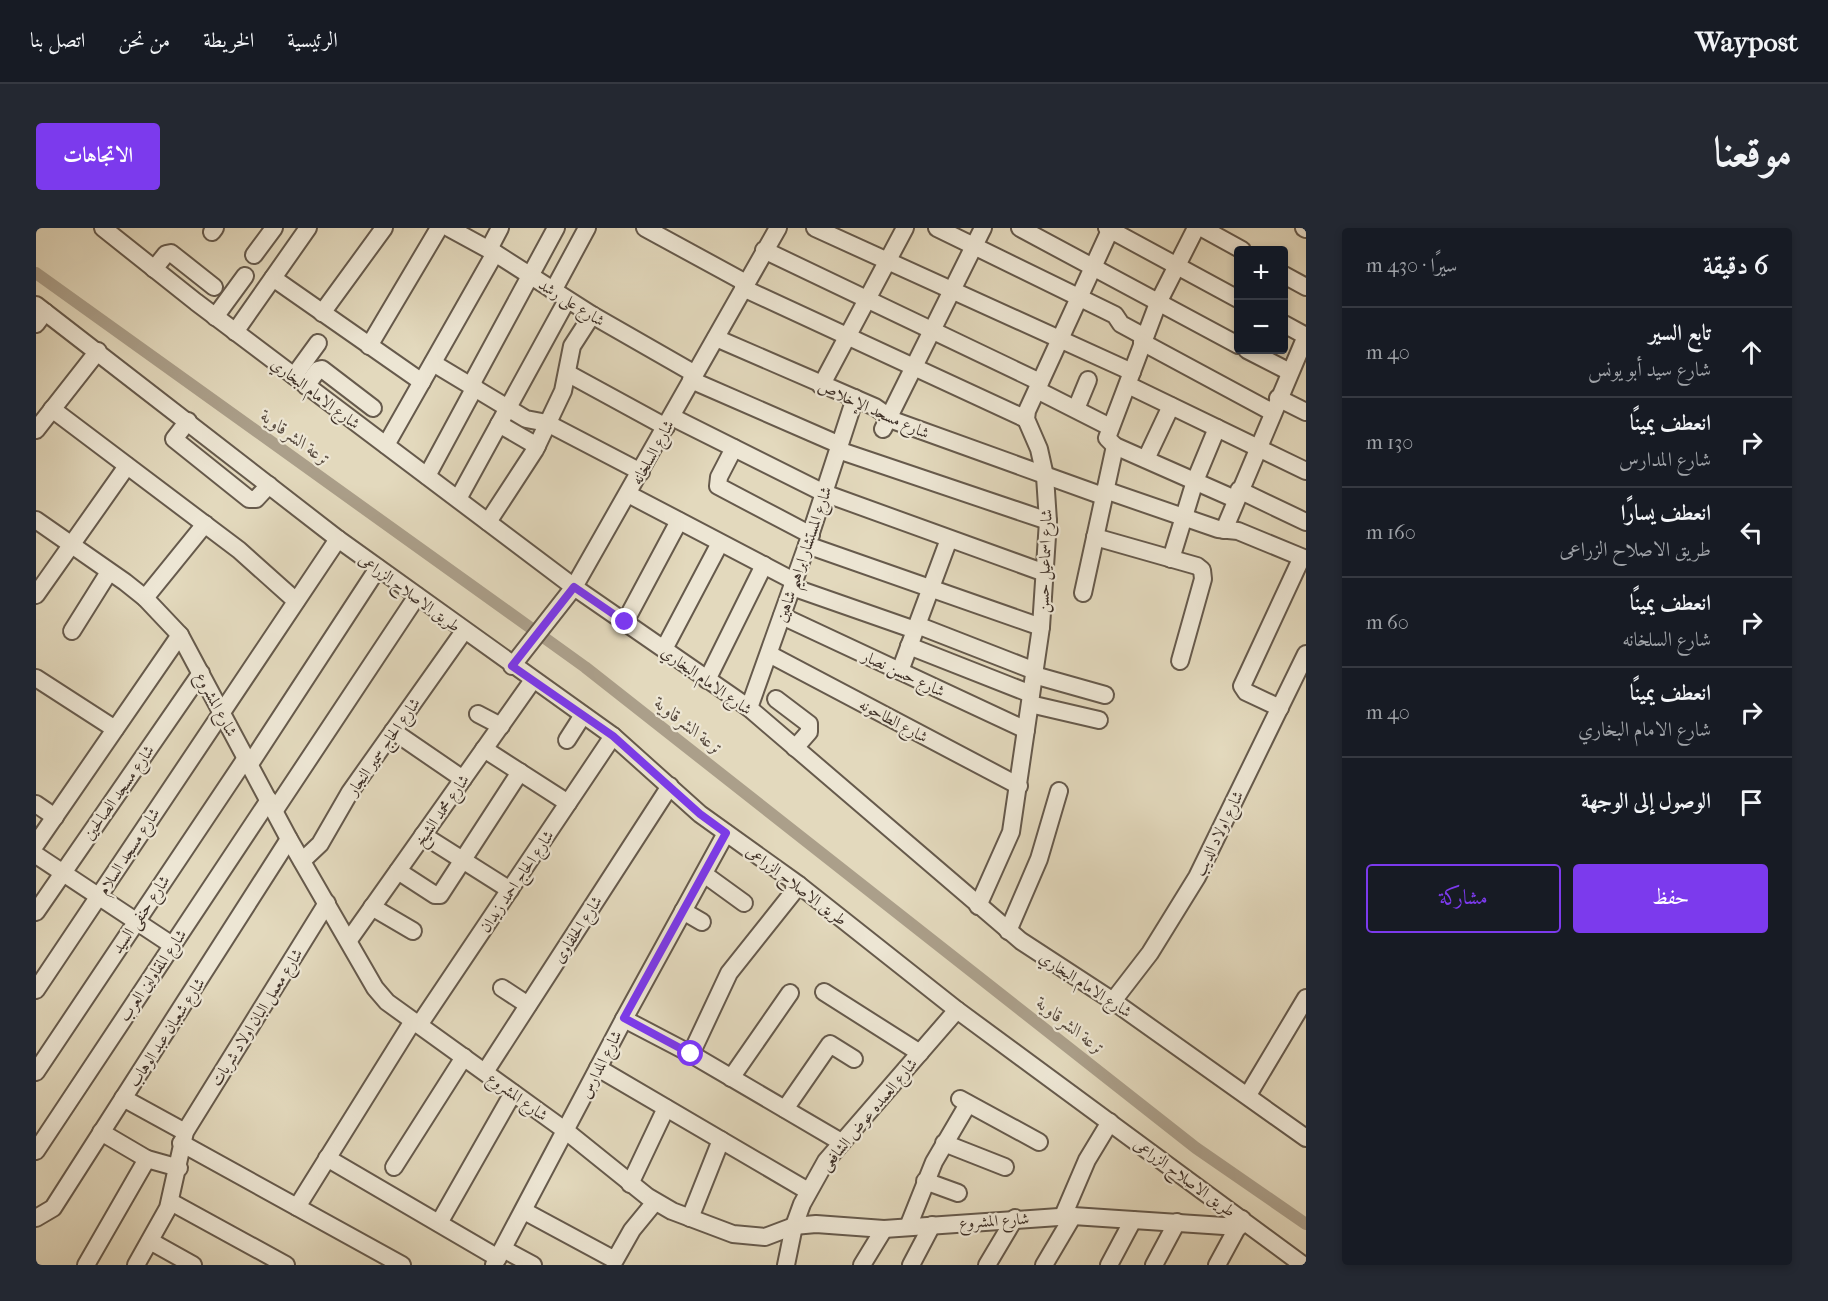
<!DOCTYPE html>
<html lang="ar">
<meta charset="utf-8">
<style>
body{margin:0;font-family:"IM FELL French Canon",Amiri,serif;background:#242831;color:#f1f3f6;direction:rtl}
.controls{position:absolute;right:18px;top:18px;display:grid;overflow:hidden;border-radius:6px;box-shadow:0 3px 9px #0003}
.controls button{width:54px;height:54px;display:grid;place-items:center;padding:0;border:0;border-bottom:2px solid #363941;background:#171b24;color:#f1f3f6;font:30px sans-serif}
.stop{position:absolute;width:18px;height:18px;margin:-14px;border:4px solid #7c3aed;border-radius:50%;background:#fff}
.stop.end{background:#7c3aed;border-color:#fff;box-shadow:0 2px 6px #0008}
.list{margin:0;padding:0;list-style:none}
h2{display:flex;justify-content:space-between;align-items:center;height:78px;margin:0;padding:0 24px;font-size:26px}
h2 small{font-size:20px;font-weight:400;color:#9ea1a6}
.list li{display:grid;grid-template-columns:39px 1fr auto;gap:18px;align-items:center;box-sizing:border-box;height:90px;padding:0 24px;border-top:2px solid #363941}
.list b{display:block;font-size:22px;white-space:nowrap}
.list p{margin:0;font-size:20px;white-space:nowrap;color:#9ea1a6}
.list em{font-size:20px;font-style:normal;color:#9ea1a6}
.actions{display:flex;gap:12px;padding:18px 24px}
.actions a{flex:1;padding:14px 0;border:2px solid #7c3aed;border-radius:6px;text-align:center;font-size:21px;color:#7c3aed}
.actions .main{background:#7c3aed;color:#fff}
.icon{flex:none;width:33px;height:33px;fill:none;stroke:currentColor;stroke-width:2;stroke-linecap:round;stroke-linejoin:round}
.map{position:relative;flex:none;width:1270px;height:1037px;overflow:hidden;direction:ltr;border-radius:6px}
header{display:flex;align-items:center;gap:36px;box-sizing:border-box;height:84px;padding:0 30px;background:#171b24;border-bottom:2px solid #363941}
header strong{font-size:28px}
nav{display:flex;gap:33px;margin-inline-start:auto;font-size:21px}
.intro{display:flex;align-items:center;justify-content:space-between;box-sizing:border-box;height:144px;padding:0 36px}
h1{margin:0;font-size:42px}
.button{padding:15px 27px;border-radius:6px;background:#7c3aed;color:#fff;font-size:21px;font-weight:700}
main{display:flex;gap:36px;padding:0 36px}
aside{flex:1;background:#171b24;border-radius:6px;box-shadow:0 3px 9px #0003}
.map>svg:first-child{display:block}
</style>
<header>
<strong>Waypost</strong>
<nav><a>الرئيسية</a><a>الخريطة</a><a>من نحن</a><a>اتصل بنا</a></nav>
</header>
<div class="intro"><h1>موقعنا</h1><a class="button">الاتجاهات</a></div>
<main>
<aside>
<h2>6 دقيقة<small>سيرًا · 430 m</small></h2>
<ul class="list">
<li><svg class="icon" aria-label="ahead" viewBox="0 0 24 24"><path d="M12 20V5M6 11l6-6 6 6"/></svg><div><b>تابع السير</b><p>شارع سيد أبو يونس</p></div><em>40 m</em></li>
<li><svg class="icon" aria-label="right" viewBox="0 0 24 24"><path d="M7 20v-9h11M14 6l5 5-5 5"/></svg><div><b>انعطف يمينًا</b><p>شارع المدارس</p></div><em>130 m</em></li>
<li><svg class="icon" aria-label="left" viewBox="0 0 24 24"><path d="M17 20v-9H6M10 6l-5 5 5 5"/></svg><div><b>انعطف يسارًا</b><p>طريق الاصلاح الزراعى</p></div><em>160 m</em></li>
<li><svg class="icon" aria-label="right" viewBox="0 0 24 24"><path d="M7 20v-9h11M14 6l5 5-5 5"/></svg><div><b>انعطف يمينًا</b><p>شارع السلخانه</p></div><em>60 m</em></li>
<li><svg class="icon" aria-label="right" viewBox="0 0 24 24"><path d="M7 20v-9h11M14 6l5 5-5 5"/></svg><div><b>انعطف يمينًا</b><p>شارع الامام البخاري</p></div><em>40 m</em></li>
<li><svg class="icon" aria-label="arrive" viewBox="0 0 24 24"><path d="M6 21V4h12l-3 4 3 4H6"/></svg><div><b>الوصول إلى الوجهة</b></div></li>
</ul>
<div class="actions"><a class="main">حفظ</a><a>مشاركة</a></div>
</aside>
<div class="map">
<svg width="1270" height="1037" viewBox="0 0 1270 1037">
<rect width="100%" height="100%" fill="#e3d9bd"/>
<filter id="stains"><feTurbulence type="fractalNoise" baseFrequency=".00333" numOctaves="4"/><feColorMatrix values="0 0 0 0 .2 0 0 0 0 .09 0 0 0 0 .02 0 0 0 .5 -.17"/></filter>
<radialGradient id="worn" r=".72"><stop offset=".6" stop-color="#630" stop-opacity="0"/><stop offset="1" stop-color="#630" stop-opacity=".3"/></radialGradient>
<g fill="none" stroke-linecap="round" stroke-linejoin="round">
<path stroke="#ab9f8a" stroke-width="12" d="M0,45L549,439L1160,920L1270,996"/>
<g stroke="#665a4c" stroke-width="20">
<g id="minor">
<path d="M67,0L160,74L538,359L713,480L985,713L1077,773L1270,910"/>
<path d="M413,0L459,25L556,87L659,146"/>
<path d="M609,0L710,55"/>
<path d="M779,0L1096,144"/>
<path d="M901,0L1079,87L1085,96L1109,109"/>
<path d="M984,0L1202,117"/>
<path d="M1071,0L1202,71"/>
<path d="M1160,0L1122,75L1071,210L1079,218L1199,271"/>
<path d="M1166,0L1206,22"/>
<path d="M1268,0L1270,1"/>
<path d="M176,4L179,0"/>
<path d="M453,21L464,0"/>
<path d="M728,22L1004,154"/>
<path d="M218,27L238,0"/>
<path d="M118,41L130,26L135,25L178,59"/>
<path d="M1248,47L1270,59"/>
<path d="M237,50L386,154"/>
<path d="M707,60L990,191"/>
<path d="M517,63L551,0"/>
<path d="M0,77L302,311L577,508L664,586L763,657L921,782L1267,1037"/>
<path d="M286,85L348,0"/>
<path d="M179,89L209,48"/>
<path d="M0,96L9,84"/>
<path d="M1248,96L1270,108"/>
<path d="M199,104L272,0"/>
<path d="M680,110L839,179L859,193L1067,268"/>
<path d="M1106,114L1236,184"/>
<path d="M333,118L403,0"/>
<path d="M1211,122L1254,144"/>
<path d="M397,135L490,191L511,195L605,244"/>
<path d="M531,145L630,199"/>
<path d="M258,148L282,115"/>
<path d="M655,152L804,217"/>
<path d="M435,157L520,0"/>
<path d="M1092,157L1270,243"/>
<path d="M270,158L282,142L286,141L337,180"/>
<path d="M785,158L869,0"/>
<path d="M1001,162L1074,199"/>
<path d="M1242,170L1270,184"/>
<path d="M16,181L203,322L260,373"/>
<path d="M1040,181L1052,152"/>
<path d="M636,189L788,265L1009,345"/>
<path d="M152,193L138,211L213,271H220L233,257"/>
<path d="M463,196L501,218"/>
<path d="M847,201L947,0"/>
<path d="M0,202L62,123"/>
<path d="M350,217L459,25"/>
<path d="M698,220L683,249L682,258L775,307"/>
<path d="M802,222L1012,293"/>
<path d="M1110,231L1135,178"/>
<path d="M391,248L439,159"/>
<path d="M1069,262L1182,301L1202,303L1270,331"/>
<path d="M1203,262L1270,294"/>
<path d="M592,266L758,353"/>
<path d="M422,271L531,72"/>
<path d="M0,292L89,354L109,370L144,407L253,611L339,760L351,774L530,903L612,969L636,983L697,1006L729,1009L758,998L780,996L848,1001L1037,988L1203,999"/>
<path d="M452,294L499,222L527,163L536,118L556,87"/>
<path d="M1188,302L1270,108"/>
<path d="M1059,309L1161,338L1166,342L1167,351L1144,433"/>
<path d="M771,317L1005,399"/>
<path d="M1135,331L1159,253L1181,200"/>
<path d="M756,359L879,402"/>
<path d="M1047,365L1079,218"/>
<path d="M0,367L91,238"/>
<path d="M109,370L169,296"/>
<path d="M746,388L990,502"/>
<path d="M589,394L643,293"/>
<path d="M881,397L999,443"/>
<path d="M36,403L73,344"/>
<path d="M873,418L995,466"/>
<path d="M628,421L684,315"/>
<path d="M733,426L983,558"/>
<path d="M476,438L538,359L742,0"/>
<path d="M864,443L913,311"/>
<path d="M998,447L1069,467"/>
<path d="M0,450L79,501"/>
<path d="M671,452L728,337"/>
<path d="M740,471L773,496V504L759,520"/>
<path d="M994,476L1063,492"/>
<path d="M713,480L771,317L819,170"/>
<path d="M1244,480L1210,464L1206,458L1265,331"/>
<path d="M442,486L465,498"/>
<path d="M357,503L427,551"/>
<path d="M531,512L547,487"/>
<path d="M448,521L532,575"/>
<path d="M214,536L342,340"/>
<path d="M0,576L19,589"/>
<path d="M239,582L381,368"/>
<path d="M387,607L474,662"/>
<path d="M0,616L144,407"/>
<path d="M0,627L136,717"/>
<path d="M266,633L284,616L314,564L428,403"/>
<path d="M362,643L399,667H404L484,544"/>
<path d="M668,646L708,675"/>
<path d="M942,678L975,604L1005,399L1012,293L1009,248L1003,221L990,191L991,183L1075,0"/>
<path d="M336,679L377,703"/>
<path d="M647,683L666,694"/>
<path d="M0,684L165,445"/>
<path d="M972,703L1003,631L1023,563"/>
<path d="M313,712L497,452"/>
<path d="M466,760L492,777"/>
<path d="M0,762L302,311"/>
<path d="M788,764L884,825"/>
<path d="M1077,773L1114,725L1161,649L1270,426"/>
<path d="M588,791L655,826L805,914"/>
<path d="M383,797L577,508"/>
<path d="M655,826L693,745L763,657"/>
<path d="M562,840L772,963"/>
<path d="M0,844L210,530"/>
<path d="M449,844L634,558"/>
<path d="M695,850L754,765"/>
<path d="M1212,867L1270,770"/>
<path d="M87,870L149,904"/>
<path d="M924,871L1003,914"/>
<path d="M749,881L794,816L818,831"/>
<path d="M65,904L111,931L143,940"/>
<path d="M145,915L366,1037"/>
<path d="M908,915L969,939"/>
<path d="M0,923L233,572"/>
<path d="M291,930L462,1030"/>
<path d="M358,939L428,829"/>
<path d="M889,953L922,965"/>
<path d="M594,956L630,880"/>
<path d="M135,974L250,1037"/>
<path d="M261,979L377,793"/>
<path d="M488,983L579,1032L596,1002L619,974"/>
<path d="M1027,988L1051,932L1074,894"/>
<path d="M0,990L17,980L253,611"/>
<path d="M654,990L685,912"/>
<path d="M403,995L477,865"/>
<path d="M872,999L898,934L932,876"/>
<path d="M114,1013L157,1037"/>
<path d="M467,1021L497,1037"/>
<path d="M50,1037L111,931"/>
<path d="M100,1037L132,980L149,904L291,675"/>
<path d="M458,1037L588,791L690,605"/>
<path d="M750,1037L758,998L766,976L790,933L921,782"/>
<path d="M826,1037L848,1001"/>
<path d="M875,1037L896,997"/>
<path d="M951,1037L979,990"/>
<path d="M1008,1037L1037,988"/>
<path d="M1073,1037L1097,992"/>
<path d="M1118,1037L1141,994"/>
<path d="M1181,1037L1206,991"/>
</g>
</g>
<use href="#minor" stroke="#ede6d4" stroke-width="16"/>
</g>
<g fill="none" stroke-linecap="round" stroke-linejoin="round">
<path stroke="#7c3aed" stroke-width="8" d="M589,394L538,359L476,438L577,508L664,586L690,605L588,790L655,826"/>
</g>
<g text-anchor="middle" stroke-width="4.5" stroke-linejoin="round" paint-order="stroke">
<g font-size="16" fill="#3d2f26" stroke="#ede6d4">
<text transform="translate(536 74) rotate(32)" y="6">شارع على رشد</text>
<text transform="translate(280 165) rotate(37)" y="6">شارع الامام البخاري</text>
<text transform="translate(838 181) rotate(24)" y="6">شارع مسجد الإخلاص</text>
<text transform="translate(616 224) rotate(-61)" y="6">شارع السلخانه</text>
<text transform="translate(767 326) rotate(-71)" y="6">شارع المستشار ابراهيم شاهين</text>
<text transform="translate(1008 333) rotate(-88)" y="6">شارع اسماعيل حسن</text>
<text transform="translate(374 364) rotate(36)" y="6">طريق الاصلاح الزراعى</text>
<text transform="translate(868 445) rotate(25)" y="6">شارع حسن نصار</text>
<text transform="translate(671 452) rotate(35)" y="6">شارع الامام البخاري</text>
<text transform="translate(181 476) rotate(62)" y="6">شارع المشروع</text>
<text transform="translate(858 492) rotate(28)" y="6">شارع الطاحونه</text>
<text transform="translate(347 518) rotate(-55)" y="6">شارع الحاج سمير النجار</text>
<text transform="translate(82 564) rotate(-55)" y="6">شارع مسجد الصالحين</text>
<text transform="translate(405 582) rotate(-55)" y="6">شارع محمد الشيخ</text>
<text transform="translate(1182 605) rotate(-64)" y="6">شارع اولاد الديب</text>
<text transform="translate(92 623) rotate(-57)" y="6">شارع مسجد السلام</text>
<text transform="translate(480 653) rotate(-56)" y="6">شارع الحاج احمد زيدان</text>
<text transform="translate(761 657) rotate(37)" y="6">طريق الاصلاح الزراعى</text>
<text transform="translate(104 686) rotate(-56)" y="6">شارع حنفى السيد</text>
<text transform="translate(541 701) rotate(-57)" y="6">شارع الحلفاوى</text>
<text transform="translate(116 747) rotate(-56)" y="6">شارع المقاولين العرب</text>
<text transform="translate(1050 756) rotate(33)" y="6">شارع الامام البخاري</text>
<text transform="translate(220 789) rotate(-58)" y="6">شارع معمل البان اولاد شربات</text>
<text transform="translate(130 804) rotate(-57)" y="6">شارع شعبان عبد الوهاب</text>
<text transform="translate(564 836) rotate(-63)" y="6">شارع المدارس</text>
<text transform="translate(482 868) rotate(36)" y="6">شارع المشروع</text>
<text transform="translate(832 886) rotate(-50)" y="6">شارع العمده عوض الشافعى</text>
<text transform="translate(1149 949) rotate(36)" y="6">طريق الاصلاح الزراعى</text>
<text transform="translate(958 992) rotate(-4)" y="6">شارع المشروع</text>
</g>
<g font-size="18" font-style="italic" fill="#584b3f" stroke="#ede6d4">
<text transform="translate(260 210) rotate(36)" y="6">ترعة الشرقاوية</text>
<text transform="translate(653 498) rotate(38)" y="6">ترعة الشرقاوية</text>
<text transform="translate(1035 798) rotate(38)" y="6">ترعة الشرقاوية</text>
</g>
</g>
<rect width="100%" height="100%" filter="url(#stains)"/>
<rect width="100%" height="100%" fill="url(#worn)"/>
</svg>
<div class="controls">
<button>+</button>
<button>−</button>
</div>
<div class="stop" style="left:655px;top:826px"></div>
<div class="stop end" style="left:589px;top:394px"></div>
</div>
</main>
